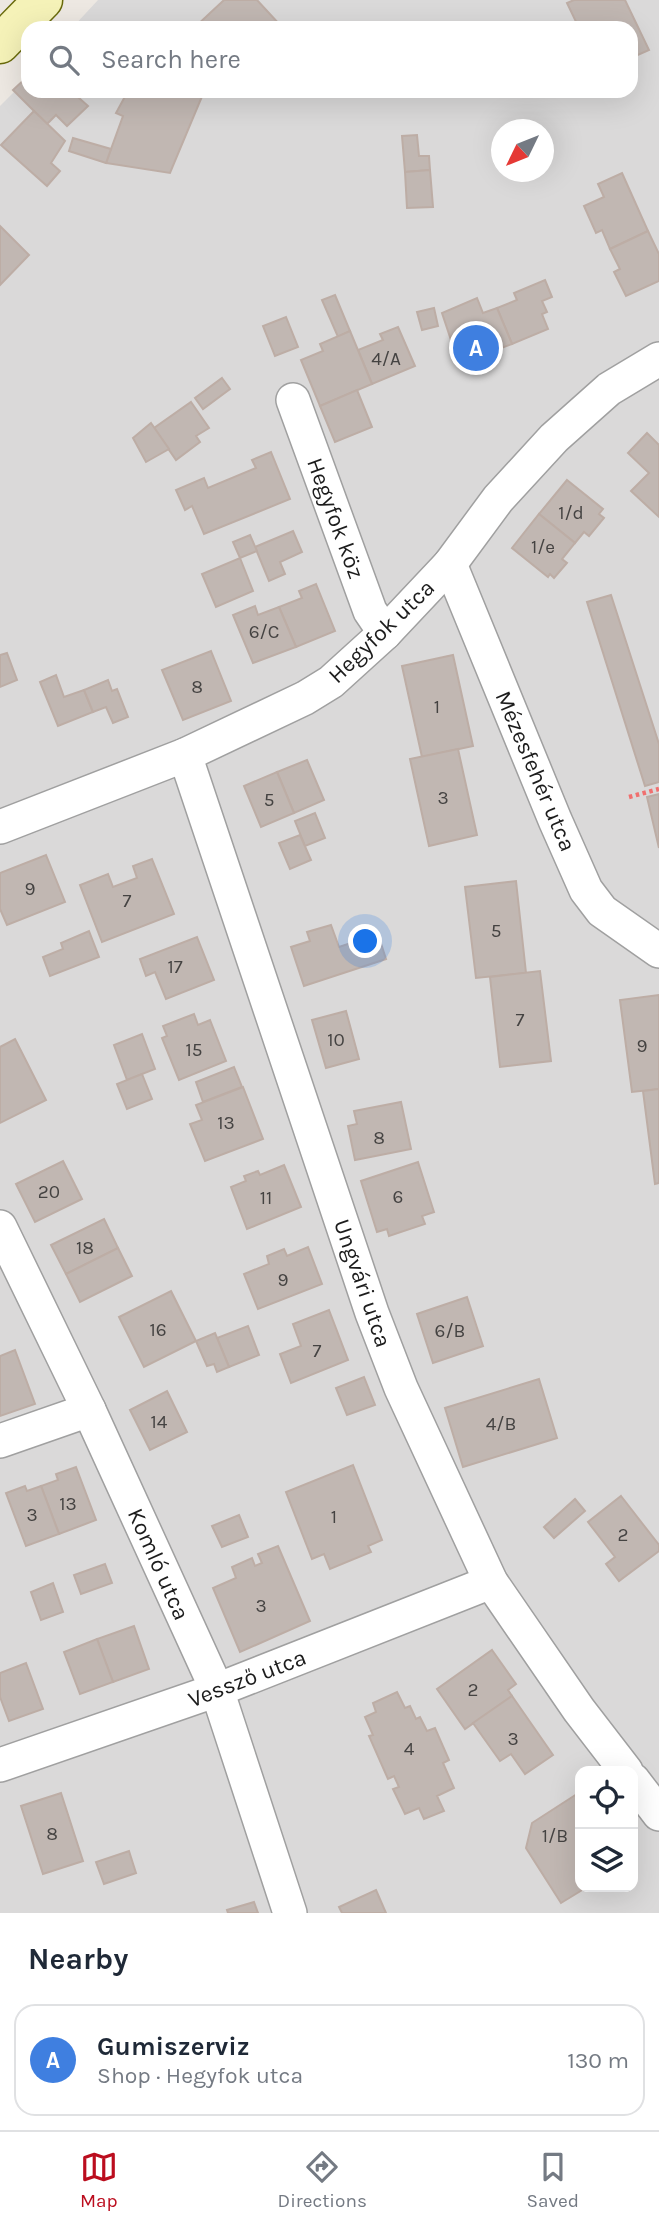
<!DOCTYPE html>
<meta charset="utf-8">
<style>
body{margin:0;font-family:Karla,sans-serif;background:#f2f2f3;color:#1f2937}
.controls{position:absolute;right:21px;bottom:21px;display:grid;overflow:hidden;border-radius:14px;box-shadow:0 7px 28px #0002}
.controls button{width:63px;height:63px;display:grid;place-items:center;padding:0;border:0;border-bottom:2px solid #e0e1e3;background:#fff;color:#1f2937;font:35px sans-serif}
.compass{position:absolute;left:491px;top:119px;width:63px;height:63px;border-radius:50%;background:#fff;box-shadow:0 7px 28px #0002;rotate:227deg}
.you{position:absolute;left:366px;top:942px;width:24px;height:24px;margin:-18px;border:5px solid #fff;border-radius:50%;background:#1a73e8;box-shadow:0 0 0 10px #1a73e833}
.badge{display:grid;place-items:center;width:46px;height:46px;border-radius:50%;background:#bb0d1e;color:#fff;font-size:23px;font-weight:700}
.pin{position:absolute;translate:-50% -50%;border:4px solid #fff;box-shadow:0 2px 7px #0006}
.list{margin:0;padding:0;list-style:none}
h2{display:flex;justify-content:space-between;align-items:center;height:91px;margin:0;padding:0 28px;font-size:30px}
h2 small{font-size:23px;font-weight:400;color:#747a83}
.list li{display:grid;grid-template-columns:46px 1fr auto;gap:21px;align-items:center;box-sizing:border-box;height:112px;margin:0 14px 14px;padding:0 14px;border:2px solid #e0e1e3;border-radius:21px}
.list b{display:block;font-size:26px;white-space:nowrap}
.list p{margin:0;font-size:23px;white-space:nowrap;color:#747a83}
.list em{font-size:23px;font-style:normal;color:#747a83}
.icon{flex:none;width:38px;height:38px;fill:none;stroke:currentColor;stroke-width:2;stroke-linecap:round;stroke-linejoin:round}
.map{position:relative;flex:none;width:659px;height:1913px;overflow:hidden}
.search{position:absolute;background:#fff;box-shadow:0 7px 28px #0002;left:21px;right:21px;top:21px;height:77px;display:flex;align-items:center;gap:18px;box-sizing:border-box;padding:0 24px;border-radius:21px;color:#747a83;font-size:26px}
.sheet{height:217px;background:#fff}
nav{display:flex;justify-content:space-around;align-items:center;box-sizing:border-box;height:98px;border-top:2px solid #e0e1e3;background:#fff;font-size:19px;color:#747a83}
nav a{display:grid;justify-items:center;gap:4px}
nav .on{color:#bb0d1e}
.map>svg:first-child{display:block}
</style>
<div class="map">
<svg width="659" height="1913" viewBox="0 0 659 1913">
<rect width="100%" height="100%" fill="#ede8e2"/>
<path fill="#dad9d9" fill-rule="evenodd" d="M98,0H659V1913H0V106L16,90L631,91V28H72ZM502,130H544V172H502ZM580,1771H633V1887H580Z"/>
<g fill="#c1b7b2" stroke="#bdada5" stroke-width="2">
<path d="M224,0H257L281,26L279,28H194Z"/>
<path d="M574,0H625L649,50L631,58V28H579L567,3Z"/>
<path d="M28,76V91H87L79,98L88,106L67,126L56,115L47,124L13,90Z"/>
<path d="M128,91H199L203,94L170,173L106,163L123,116L116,113Z"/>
<path d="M34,111L65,141L51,163L60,171L47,186L1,145Z"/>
<path d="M417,135L419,156H429L430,170L405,172L402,136Z"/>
<path d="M73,138L111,149L106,163L69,151Z"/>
<path d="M430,170L433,207L407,208L405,172Z"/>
<path d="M622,173L648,231L610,249L602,230L596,233L584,206L604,197L598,184Z"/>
<path d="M0,226L29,255L0,285Z"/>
<path d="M648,231L659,254V281L626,296L614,272L620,269L610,249Z"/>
<path d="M545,280L552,297L542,301L547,312L542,314L548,329L512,344L497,308L517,300L514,293Z"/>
<path d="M335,295L350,331L338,337L322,300Z"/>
<path d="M477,298L483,313L497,308L512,344L459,364L442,313Z"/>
<path d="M434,308L438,326L422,330L417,312Z"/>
<path d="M286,317L298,347L275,356L263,326Z"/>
<path d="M398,327L415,366L372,384L358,350L383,340L380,334Z"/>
<path d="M350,331L372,384L320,406L301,360L323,351L320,344Z"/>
<path d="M222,378L230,389L203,409L195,398Z"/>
<path d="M357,390L372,427L335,442L320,406Z"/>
<path d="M191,402L209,428L196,436L200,442L176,460L154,428Z"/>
<path d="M151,423L169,449L146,462L133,438Z"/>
<path d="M647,433L659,445V517L631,491L649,473L628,453Z"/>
<path d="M271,452L290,499L204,534L192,506L185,510L176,490L204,478L208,488L256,468L252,460Z"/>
<path d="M567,480L603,509L599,514L604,518L589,536L584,532L575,543L539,514Z"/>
<path d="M539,514L575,543L562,559L567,563L554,578L550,574L548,577L512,548Z"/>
<path d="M293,531L302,552L280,562L285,574L269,581L255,547Z"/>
<path d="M250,535L257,551L240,558L233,542Z"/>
<path d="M240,558L253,591L216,607L202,574Z"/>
<path d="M316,584L335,631L296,647L279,607L302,598L299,591Z"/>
<path d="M611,595L659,744V782L645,786L587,602Z"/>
<path d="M255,606L258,615L279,607L296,647L253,663L233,615Z"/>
<path d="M211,651L231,701L183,720L162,670Z"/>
<path d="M7,653L17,680L0,687V655Z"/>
<path d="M453,655L473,746L422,757L402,666Z"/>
<path d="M56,675L64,697L84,690L93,712L58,726L40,682Z"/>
<path d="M108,680L112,691L117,689L128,717L113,723L106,707L93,712L84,690Z"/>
<path d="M458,749L477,835L429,846L410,759Z"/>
<path d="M307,760L324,800L294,813L277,772Z"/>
<path d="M277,772L294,813L261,827L244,786Z"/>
<path d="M659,794V848L647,797Z"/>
<path d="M315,813L325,838L305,846L295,821Z"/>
<path d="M300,835L311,860L290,869L279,843Z"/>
<path d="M46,855L65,902L7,925L0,909V873Z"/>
<path d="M152,859L174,914L102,942L80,885L108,874L113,887L137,878L133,866Z"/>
<path d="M516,881L526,973L476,978L465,887Z"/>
<path d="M331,925L339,947L378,934L386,959L304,986L291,947L310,941L307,932Z"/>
<path d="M89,931L99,957L50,976L43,957L63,949L61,943Z"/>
<path d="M197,937L214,980L166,999L155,972L146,976L140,959Z"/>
<path d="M540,971L551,1061L500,1067L490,977Z"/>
<path d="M659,995V1089L632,1092L620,1000Z"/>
<path d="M346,1011L359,1059L326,1068L312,1020Z"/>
<path d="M194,1014L198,1025L210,1020L226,1061L179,1080L162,1038L167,1036L163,1026Z"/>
<path d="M142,1034L155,1069L127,1080L114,1045Z"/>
<path d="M15,1039L46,1100L0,1123V1047Z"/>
<path d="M234,1067L242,1087L203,1102L196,1082Z"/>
<path d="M142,1074L152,1099L127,1109L117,1084Z"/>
<path d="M243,1087L263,1139L205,1161L190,1124L202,1120L196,1105Z"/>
<path d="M659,1089V1183L655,1184L643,1091Z"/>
<path d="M401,1102L411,1149L355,1160L348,1126L357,1124L354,1111Z"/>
<path d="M63,1161L82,1199L35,1222L16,1184Z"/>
<path d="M418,1162L434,1212L422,1216L425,1224L389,1236L387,1229L377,1232L361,1181Z"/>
<path d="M284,1165L301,1207L247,1229L231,1187L246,1181L244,1176L258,1171L260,1175Z"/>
<path d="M104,1219L118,1248L66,1274L51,1245Z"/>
<path d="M308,1247L322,1284L258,1309L244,1274L269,1264L267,1256L284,1249L287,1256Z"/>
<path d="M118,1248L132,1276L80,1302L66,1274Z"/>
<path d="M171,1291L196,1341L144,1367L119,1317Z"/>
<path d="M467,1297L483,1346L433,1363L417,1314Z"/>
<path d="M329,1310L348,1360L291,1383L280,1354L301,1346L293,1324Z"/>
<path d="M248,1326L259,1355L229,1367L217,1338Z"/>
<path d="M215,1333L229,1367L217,1372L214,1364L207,1366L196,1341Z"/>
<path d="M15,1350L35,1404L0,1416V1356Z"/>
<path d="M364,1377L375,1405L347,1415L336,1388Z"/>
<path d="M539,1379L557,1438L463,1467L445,1408Z"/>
<path d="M167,1391L187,1432L150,1450L130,1410Z"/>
<path d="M353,1465L382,1540L368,1546L371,1552L330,1569L324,1554L312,1559L286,1492Z"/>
<path d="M76,1467L96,1520L59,1534L41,1486L58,1480L56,1474Z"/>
<path d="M25,1486L27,1491L41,1486L59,1534L26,1546L6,1493Z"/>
<path d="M621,1496L659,1545V1551L619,1581L606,1564L615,1557L588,1522Z"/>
<path d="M575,1499L585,1511L554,1538L544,1527Z"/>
<path d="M239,1515L248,1537L222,1547L212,1526Z"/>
<path d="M278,1546L310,1621L240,1652L213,1588L236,1578L232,1567L252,1558L255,1566L262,1563L258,1554Z"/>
<path d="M105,1564L112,1583L81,1594L74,1575Z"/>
<path d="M53,1583L63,1612L41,1620L31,1592Z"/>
<path d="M134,1626L149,1669L113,1682L97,1639Z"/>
<path d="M97,1639L113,1682L80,1694L64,1652Z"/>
<path d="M492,1650L516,1684L508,1690L512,1696L465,1729L437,1689Z"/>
<path d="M26,1663L43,1709L9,1721L0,1697V1673Z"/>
<path d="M397,1692L405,1708L410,1706L416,1719L420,1717L427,1731L435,1728L449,1760L443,1763L454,1788L437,1796L444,1811L424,1819L419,1808L405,1814L393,1789L399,1787L394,1776L388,1779L369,1736L373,1735L365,1717L376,1712L373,1703Z"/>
<path d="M512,1696L553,1755L525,1774L511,1754L500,1761L473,1723Z"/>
<path d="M580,1792V1887H587L561,1903L526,1848L532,1823Z"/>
<path d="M61,1793L83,1861L43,1874L21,1806Z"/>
<path d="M129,1851L136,1873L104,1884L96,1862Z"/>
<path d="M376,1890L386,1913H342L339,1907Z"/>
<path d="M254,1902L258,1913H228L227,1910Z"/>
</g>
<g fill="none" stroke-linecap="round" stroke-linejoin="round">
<g stroke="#a0a0a0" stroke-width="36">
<g id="street">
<path d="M293,400L370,611L385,633"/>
<path d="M450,564L555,820L586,890L602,911L659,951"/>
<path d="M185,755L372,1313L401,1388L491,1582L579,1710L626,1771"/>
<path d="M0,827L185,755L305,698L331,682L385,633L450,564L498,499L554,438L609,389L659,359"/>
<path d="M0,1227L89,1410L217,1690L290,1913"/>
<path d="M0,1441L89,1410"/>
<path d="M0,1765L217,1690L491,1582"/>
<path d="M633,1780L659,1814"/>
</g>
</g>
<g stroke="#696a0b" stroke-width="41">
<path id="secondary" d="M0,44L43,0"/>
</g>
<path stroke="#f0706f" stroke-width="4.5" stroke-dasharray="3.5 3.5" stroke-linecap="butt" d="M629,797L659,789"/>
<use href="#street" stroke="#fff" stroke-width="33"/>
<use href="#secondary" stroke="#f5f2b8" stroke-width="38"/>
</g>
<g text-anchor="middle" stroke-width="5" stroke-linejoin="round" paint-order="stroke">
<g font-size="19" fill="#454342">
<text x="386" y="365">4/A</text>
<text x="571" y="519">1/d</text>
<text x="543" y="553">1/e</text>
<text x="264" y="638">6/C</text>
<text x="197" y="693">8</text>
<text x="437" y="713">1</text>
<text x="443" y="804">3</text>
<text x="269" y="806">5</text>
<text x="30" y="895">9</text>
<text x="127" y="907">7</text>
<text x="496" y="937">5</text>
<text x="175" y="973">17</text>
<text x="520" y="1026">7</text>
<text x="336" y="1046">10</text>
<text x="642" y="1052">9</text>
<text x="194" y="1056">15</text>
<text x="226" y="1129">13</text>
<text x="379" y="1144">8</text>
<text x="49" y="1198">20</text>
<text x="398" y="1203">6</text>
<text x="266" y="1204">11</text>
<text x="85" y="1254">18</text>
<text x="283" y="1286">9</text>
<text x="158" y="1336">16</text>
<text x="450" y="1337">6/B</text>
<text x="317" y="1357">7</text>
<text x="159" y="1428">14</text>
<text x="501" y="1430">4/B</text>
<text x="68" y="1510">13</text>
<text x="32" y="1521">3</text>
<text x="334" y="1523">1</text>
<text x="623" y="1541">2</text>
<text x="261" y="1612">3</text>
<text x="473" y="1696">2</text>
<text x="513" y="1745">3</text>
<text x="409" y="1755">4</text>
<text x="52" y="1840">8</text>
<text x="555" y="1842">1/B</text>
</g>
<g font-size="23" fill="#1c1c1c" stroke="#fff">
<text transform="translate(336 518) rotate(70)" y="8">Hegyfok köz</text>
<text transform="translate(381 631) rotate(-44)" y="8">Hegyfok utca</text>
<text transform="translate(536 771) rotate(67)" y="8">Mézesfehér utca</text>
<text transform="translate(363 1283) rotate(71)" y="8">Ungvári utca</text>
<text transform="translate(159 1564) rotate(66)" y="8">Komló utca</text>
<text transform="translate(247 1678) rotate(-21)" y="8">Vessző utca</text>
</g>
</g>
</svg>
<div class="controls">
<button><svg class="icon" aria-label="locate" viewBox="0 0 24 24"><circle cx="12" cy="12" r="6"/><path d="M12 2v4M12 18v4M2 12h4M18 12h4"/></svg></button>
<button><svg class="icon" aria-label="layers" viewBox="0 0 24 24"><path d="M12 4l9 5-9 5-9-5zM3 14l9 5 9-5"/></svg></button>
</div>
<svg class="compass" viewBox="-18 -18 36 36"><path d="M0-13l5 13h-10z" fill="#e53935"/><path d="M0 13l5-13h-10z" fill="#747a83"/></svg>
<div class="you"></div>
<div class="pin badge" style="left:476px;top:348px;background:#3f7fe0">A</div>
<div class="search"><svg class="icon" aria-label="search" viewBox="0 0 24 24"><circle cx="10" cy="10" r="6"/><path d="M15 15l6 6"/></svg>Search here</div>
</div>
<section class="sheet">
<h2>Nearby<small></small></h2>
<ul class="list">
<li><span class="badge" style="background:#3f7fe0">A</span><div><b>Gumiszerviz</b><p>Shop · Hegyfok utca</p></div><em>130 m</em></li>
</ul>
</section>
<nav>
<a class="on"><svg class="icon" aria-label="map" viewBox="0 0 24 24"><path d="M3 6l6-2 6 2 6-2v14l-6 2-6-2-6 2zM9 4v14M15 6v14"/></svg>Map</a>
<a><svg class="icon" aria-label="directions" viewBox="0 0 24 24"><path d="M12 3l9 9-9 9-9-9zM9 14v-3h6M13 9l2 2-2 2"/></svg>Directions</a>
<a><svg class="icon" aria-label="saved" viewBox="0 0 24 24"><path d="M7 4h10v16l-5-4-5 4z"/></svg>Saved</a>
</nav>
